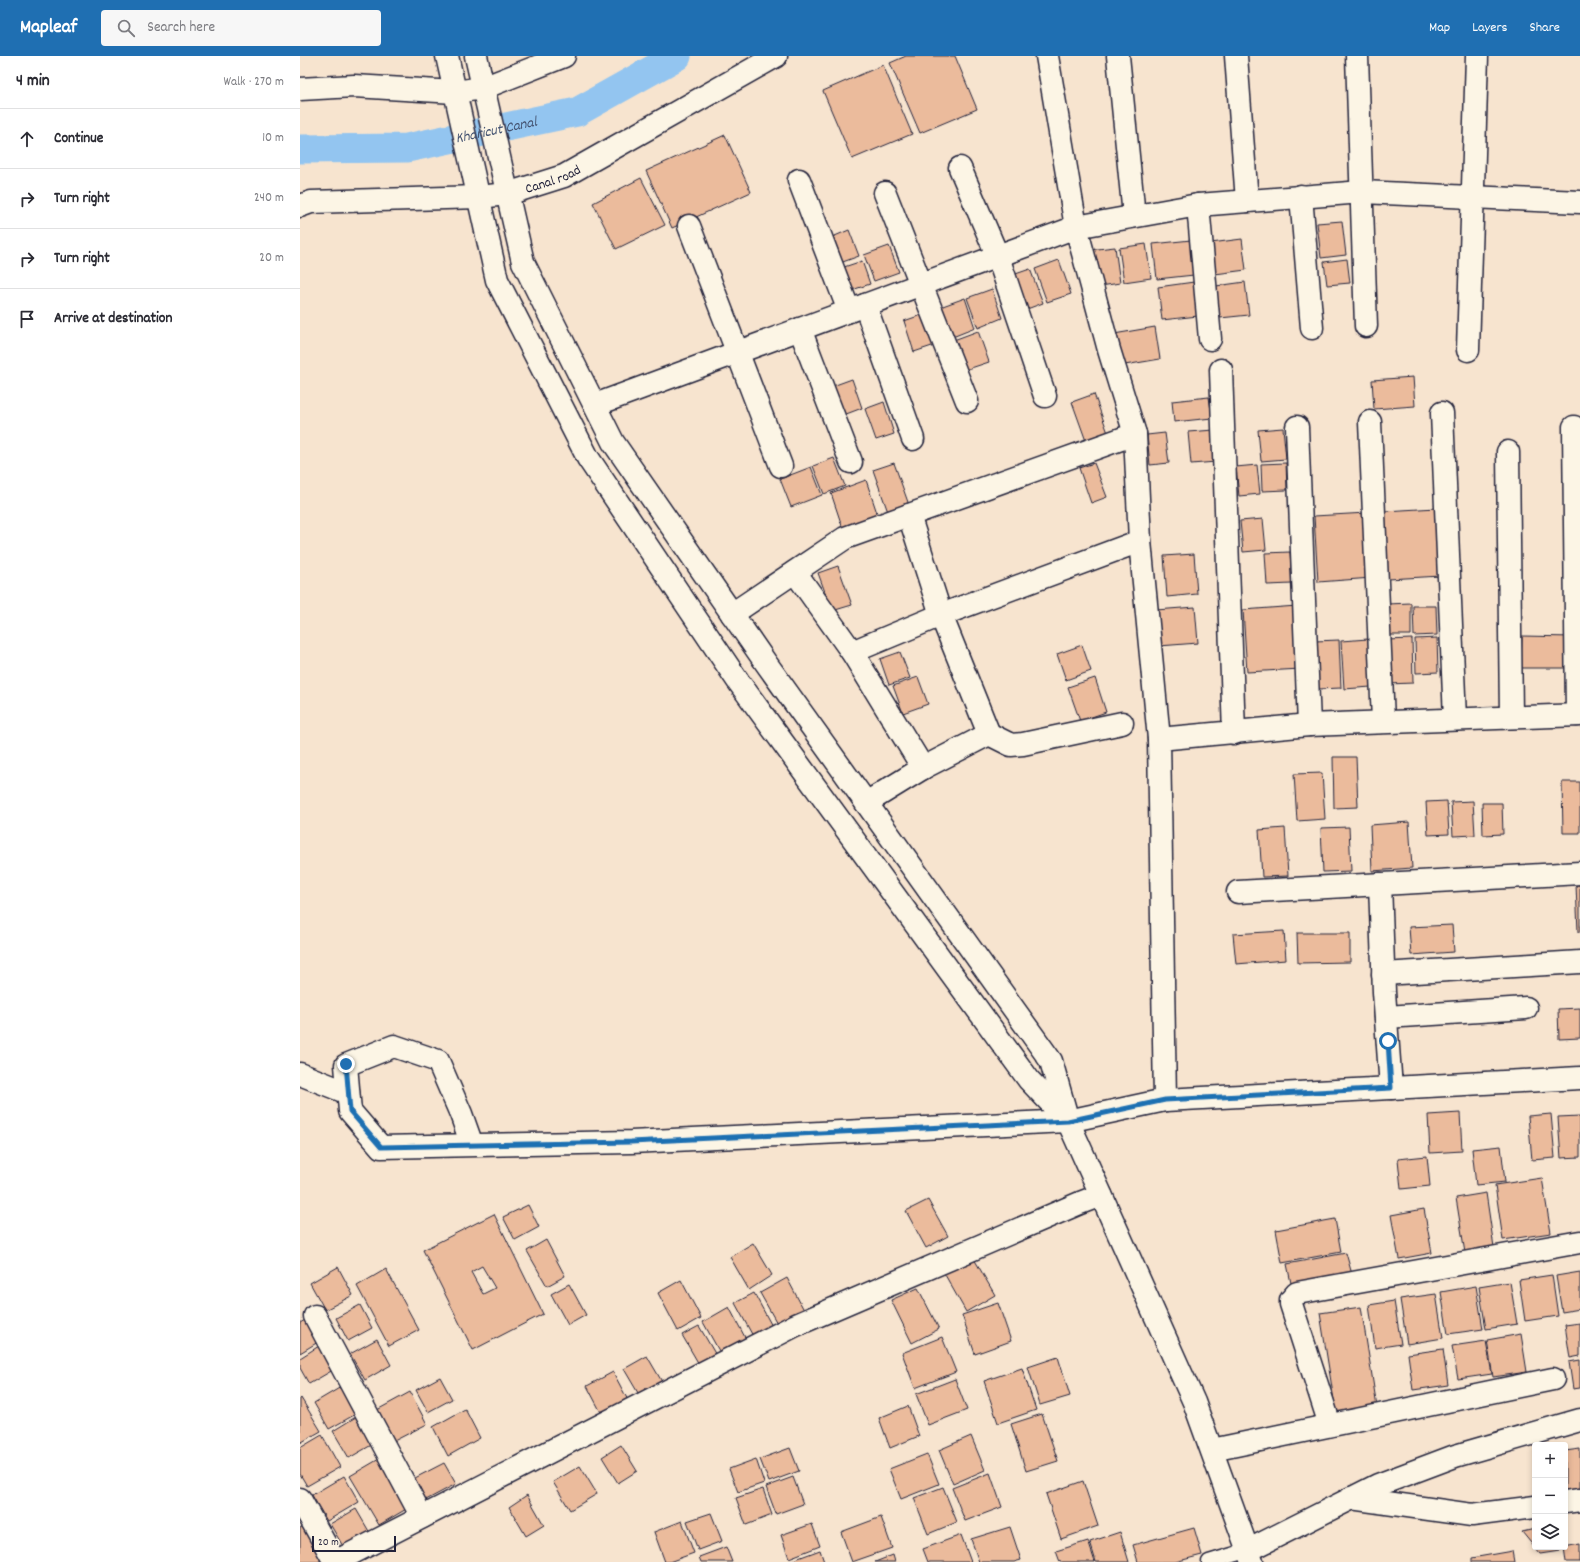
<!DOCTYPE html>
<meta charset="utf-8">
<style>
body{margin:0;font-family:Dekko,sans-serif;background:#f7f7f7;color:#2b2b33}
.controls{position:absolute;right:12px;bottom:12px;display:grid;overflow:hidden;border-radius:4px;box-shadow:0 2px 6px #0003}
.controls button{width:36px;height:36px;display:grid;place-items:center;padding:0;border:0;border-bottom:1px solid #e1e1e2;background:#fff;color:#2b2b33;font:20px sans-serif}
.scale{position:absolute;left:12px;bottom:10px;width:84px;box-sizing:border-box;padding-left:4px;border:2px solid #22223b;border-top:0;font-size:11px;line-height:14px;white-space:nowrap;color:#22223b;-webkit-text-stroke:3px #fcf5e5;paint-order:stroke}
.stop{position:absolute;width:12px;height:12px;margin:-9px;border:3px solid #1f6fb2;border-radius:50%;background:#fff}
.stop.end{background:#1f6fb2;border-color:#fff;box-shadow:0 1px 4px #0008}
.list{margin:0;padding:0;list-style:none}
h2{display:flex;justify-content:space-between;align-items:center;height:52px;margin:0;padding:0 16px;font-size:17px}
h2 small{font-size:13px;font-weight:400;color:#7c7c81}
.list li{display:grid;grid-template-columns:26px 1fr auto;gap:12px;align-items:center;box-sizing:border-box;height:60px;padding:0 16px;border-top:1px solid #e1e1e2}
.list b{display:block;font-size:15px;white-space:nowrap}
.list em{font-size:13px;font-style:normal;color:#7c7c81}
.icon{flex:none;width:22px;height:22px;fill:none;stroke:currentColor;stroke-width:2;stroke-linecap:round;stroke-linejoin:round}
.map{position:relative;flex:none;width:1280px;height:1506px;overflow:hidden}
header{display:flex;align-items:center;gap:24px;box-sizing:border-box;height:56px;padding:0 20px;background:#1f6fb2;color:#fff}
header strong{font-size:19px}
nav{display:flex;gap:22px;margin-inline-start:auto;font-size:14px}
.search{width:280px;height:36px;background:#f7f7f7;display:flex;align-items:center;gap:10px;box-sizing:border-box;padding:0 14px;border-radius:4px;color:#7c7c81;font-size:15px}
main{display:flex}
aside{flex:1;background:#fff}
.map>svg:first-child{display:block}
</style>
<header>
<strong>Mapleaf</strong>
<div class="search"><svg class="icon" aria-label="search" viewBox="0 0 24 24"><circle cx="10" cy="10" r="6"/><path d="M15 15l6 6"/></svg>Search here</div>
<nav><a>Map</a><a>Layers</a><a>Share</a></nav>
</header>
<main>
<aside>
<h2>4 min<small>Walk · 270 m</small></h2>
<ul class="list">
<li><svg class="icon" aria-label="ahead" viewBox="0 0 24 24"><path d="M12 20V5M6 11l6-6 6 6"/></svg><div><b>Continue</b></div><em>10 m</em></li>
<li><svg class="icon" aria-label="right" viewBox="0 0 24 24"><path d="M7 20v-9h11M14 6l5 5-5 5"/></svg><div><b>Turn right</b></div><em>240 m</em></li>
<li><svg class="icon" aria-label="right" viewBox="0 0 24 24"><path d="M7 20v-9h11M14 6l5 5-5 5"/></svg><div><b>Turn right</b></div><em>20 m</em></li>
<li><svg class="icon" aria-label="arrive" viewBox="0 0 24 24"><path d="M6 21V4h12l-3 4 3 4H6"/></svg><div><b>Arrive at destination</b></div></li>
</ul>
</aside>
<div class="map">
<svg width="1280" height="1506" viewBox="0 0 1280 1506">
<rect width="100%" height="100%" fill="#f7e4cf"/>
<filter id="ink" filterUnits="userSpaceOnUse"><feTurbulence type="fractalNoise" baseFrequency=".025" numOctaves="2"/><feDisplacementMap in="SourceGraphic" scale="8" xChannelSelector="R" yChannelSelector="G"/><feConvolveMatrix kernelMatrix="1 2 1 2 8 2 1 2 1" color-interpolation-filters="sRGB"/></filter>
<g filter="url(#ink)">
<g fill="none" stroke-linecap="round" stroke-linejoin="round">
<path stroke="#93c5f0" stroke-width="29" id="s1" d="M0,93L107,92L277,56L377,0"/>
</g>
<g fill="#ebbb9c" stroke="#22223b" fill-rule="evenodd">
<path d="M606,0H655L677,53L620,77L590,7Z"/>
<path d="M583,9L612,78L552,103L523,35Z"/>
<path d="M425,79L451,136L372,172L346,115Z"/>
<path d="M341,122L365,169L316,193L293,147Z"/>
<path d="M1042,165L1046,199L1021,202L1017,167Z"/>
<path d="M549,174L559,200L532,210L523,185Z"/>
<path d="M942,183L946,214L915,218L911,187Z"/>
<path d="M891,184L894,219L857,223L853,188Z"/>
<path d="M846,188L851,222L824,226L819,192Z"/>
<path d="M589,190L599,216L574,225L564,199Z"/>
<path d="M815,191L820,227L794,231L789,194Z"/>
<path d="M1047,203L1050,227L1027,229L1024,206Z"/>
<path d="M759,204L771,238L747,246L735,213Z"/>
<path d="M562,205L570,228L546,236L538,213Z"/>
<path d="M730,213L743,247L719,256L707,221Z"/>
<path d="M894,226L898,260L862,264L858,231Z"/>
<path d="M945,226L949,259L920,262L916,230Z"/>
<path d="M692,233L702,262L678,272L667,242Z"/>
<path d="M665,242L675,272L650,282L640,251Z"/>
<path d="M627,257L638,288L614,296L604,265Z"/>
<path d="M855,271L860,303L819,310L814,278Z"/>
<path d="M678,275L689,306L662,315L651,285Z"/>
<path d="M1113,321L1115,350L1074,353L1072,324Z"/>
<path d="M552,323L562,352L541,360L530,331Z"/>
<path d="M794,338L808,377L786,385L772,346Z"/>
<path d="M909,341L912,362L874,366L872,345Z"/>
<path d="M584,346L594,378L576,384L565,353Z"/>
<path d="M983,372L986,403L961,405L958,374Z"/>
<path d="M914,374L916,406L891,408L888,376Z"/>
<path d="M865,377L869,407L850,409L847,379Z"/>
<path d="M534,402L545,430L524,438L513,410Z"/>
<path d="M594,407L609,449L588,456L573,414Z"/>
<path d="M794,407L807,441L791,447L779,412Z"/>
<path d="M986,407L987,434L962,435L961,408Z"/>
<path d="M957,409L960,438L939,440L936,411Z"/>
<path d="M511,411L522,439L491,451L480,423Z"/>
<path d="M566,424L580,466L545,479L531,437Z"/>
<path d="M1137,452L1141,520L1088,523L1084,455Z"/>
<path d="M1067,457L1072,522L1018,526L1014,460Z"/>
<path d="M963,463L966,494L943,496L940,465Z"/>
<path d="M990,496L992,528L967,529L965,497Z"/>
<path d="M894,498L897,538L867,541L864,500Z"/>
<path d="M538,510L552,549L532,555L518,517Z"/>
<path d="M1111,547V579H1087V548Z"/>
<path d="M997,550L1001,613L947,616L943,554Z"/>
<path d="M1113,550H1136L1137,579L1114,580Z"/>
<path d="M895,551L898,587L859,590L856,554Z"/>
<path d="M1222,580L1273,581L1272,612H1221Z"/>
<path d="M1137,582L1138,616L1116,617L1115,583Z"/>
<path d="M1068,583L1071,631L1044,633L1041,585Z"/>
<path d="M1112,583L1113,627L1088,628L1087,584Z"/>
<path d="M1039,584L1041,632L1018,633L1015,585Z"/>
<path d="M782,589L791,615L766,624L757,598Z"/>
<path d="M600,596L610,622L589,629L580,603Z"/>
<path d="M618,621L628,648L603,657L593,630Z"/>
<path d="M795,622L806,656L780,665L768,631Z"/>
<path d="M1033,701H1056L1058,751L1034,752Z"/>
<path d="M1022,717L1025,763L997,765L994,718Z"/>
<path d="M1262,726H1280V777H1263Z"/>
<path d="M1147,745L1149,778L1128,779L1126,746Z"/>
<path d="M1173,745L1175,779L1153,780L1151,746Z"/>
<path d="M1182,747H1202L1203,778L1183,779Z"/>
<path d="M1109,766L1112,812L1072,815L1070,769Z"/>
<path d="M1049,771L1051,815L1023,816L1021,772Z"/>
<path d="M985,772L988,820L962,821L959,774Z"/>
<path d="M1276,829H1280V876H1278Z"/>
<path d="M1152,869L1154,896L1111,899L1109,871Z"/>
<path d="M984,875L986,904L936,908L933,878Z"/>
<path d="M997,877H1050V906L998,907Z"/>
<path d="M1280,952V982L1259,983L1258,953Z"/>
<path d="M1160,1057L1162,1095L1130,1097L1128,1059Z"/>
<path d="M1251,1058L1255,1102L1232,1104L1228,1060Z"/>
<path d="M1280,1060V1101L1261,1102L1258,1061Z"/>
<path d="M1201,1090L1205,1126L1176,1129L1172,1093Z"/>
<path d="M1127,1100L1130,1130L1101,1133L1098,1103Z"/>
<path d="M1242,1122L1251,1177L1203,1184L1195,1129Z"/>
<path d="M1186,1137L1195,1198L1166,1203L1156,1142Z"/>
<path d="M628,1144L648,1180L626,1192L606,1155Z"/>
<path d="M228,1149L239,1171L215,1184L203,1161Z"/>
<path d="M1124,1153L1132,1197L1099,1203L1091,1159Z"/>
<path d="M194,1158L243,1258L173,1294L123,1194ZM182,1210L195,1232L183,1238L171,1216Z"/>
<path d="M1035,1163L1041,1196L982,1207L976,1174Z"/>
<path d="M246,1184L265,1220L247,1230L227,1195Z"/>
<path d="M453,1187L472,1219L449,1234L430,1201Z"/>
<path d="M1046,1197L1053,1222L992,1232L987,1208Z"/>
<path d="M673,1201L695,1239L666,1256L644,1217Z"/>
<path d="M38,1211L53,1239L25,1254L10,1227Z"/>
<path d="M86,1213L119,1274L89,1290L57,1230Z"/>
<path d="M1280,1216V1253L1262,1256L1256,1220Z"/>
<path d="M1252,1219L1258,1260L1225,1265L1219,1224Z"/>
<path d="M487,1222L504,1254L478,1269L460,1237Z"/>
<path d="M381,1224L401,1262L378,1275L358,1237Z"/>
<path d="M1210,1226L1217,1268L1186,1273L1179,1231Z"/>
<path d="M269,1228L286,1259L268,1269L251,1238Z"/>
<path d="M1176,1230L1183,1273L1148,1278L1141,1236Z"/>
<path d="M618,1232L639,1273L612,1287L591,1244Z"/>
<path d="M454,1237L473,1272L454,1282L435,1247Z"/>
<path d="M1136,1238L1143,1282L1107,1288L1100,1243Z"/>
<path d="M1094,1245L1101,1288L1075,1292L1069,1249Z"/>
<path d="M698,1247L711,1285L675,1298L662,1259Z"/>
<path d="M60,1249L72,1272L48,1285L36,1262Z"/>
<path d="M429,1251L448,1287L423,1302L403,1266Z"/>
<path d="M1061,1251L1077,1351L1036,1357L1020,1257Z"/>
<path d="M5,1264L18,1286L0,1297V1267Z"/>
<path d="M1280,1267V1300L1270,1302L1265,1269Z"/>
<path d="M399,1270L417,1301L400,1310L382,1279Z"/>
<path d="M1221,1278L1227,1316L1193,1321L1187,1284Z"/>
<path d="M642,1281L656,1316L615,1332L602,1297Z"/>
<path d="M77,1283L91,1309L65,1324L50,1298Z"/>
<path d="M1186,1285L1192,1318L1158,1323L1152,1290Z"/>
<path d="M19,1290L33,1314L9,1328L0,1312V1302Z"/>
<path d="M1143,1293L1148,1329L1113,1334L1108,1298Z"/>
<path d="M347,1300L364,1329L341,1342L324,1313Z"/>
<path d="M758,1301L770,1340L740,1349L728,1311Z"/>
<path d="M1280,1304V1332L1273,1333L1269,1306Z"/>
<path d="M722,1312L736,1354L698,1367L684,1325Z"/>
<path d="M313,1316L331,1350L305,1364L287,1330Z"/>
<path d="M140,1321L152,1343L128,1356L116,1334Z"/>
<path d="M655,1323L667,1354L628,1369L616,1338Z"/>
<path d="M41,1331L56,1358L29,1373L14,1347Z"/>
<path d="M110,1336L127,1368L94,1385L77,1354Z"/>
<path d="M1,1342L21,1375L0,1387V1343Z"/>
<path d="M608,1350L619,1380L590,1392L579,1362Z"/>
<path d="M165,1353L180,1382L148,1400L133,1371Z"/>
<path d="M742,1358L758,1405L726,1415L711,1368Z"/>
<path d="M59,1359L75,1387L49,1402L33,1375Z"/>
<path d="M22,1379L40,1411L7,1430L0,1418V1392Z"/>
<path d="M671,1380L685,1414L653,1428L639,1394Z"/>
<path d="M321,1389L337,1415L318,1427L302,1401Z"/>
<path d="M490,1392L499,1415L469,1426L460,1403Z"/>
<path d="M1280,1393V1434L1265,1437V1395Z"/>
<path d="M627,1398L639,1428L601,1443L589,1413Z"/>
<path d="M79,1403L108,1452L79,1469L50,1420Z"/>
<path d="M456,1403L464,1427L438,1436L429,1413Z"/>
<path d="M144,1407L156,1428L126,1444L115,1422Z"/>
<path d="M280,1410L297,1438L270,1454L253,1426Z"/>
<path d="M690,1417L702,1451L665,1465L652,1432Z"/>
<path d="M44,1420L59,1446L27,1465L12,1439Z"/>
<path d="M493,1421L503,1448L476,1458L466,1431Z"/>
<path d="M783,1425L798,1470L761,1483L746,1438Z"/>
<path d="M643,1431L657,1466L628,1478L614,1442Z"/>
<path d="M463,1433L472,1459L446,1469L436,1442Z"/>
<path d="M227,1439L244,1469L226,1480L209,1451Z"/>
<path d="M56,1453L70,1477L44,1492L30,1468Z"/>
<path d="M411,1457L422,1485L398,1494L387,1465Z"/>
<path d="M581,1461L592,1492L552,1506L541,1476Z"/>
<path d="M382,1465L394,1497L369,1506H365L354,1476Z"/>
<path d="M512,1468L520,1490L489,1502L481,1479Z"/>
<path d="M5,1469L24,1502L18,1506H0V1472Z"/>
<path d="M710,1471L721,1504L714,1506H679L671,1483Z"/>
<path d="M894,1472L902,1499L875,1506H838L833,1489Z"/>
<path d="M1235,1473V1491H1259L1260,1495L1240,1498L1222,1476Z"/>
<path d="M820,1476L829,1506H796L790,1486Z"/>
<path d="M661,1479L671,1506H628L623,1493Z"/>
<path d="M788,1485L795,1506H760L756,1495Z"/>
<path d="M1280,1488V1506H1266L1264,1491Z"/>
<path d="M426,1491L432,1506H401L399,1501Z"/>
<path d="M520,1494L524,1506H493V1504Z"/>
<path d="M1212,1495L1214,1506H1172V1502Z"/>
<path d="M593,1499L595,1506H575Z"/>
</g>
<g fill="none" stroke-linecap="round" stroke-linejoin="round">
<g stroke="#22223b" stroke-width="17">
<path id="service" d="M909,1506L949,1494"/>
</g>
<g stroke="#22223b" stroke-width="25">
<g id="minor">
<path d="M747,0L776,171L809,294L835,378L840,485L859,683"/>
<path d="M818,0L834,160"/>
<path d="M936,0L947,145"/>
<path d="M1057,0L1066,270"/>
<path d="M0,33L54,30L155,36L183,32L264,0"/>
<path d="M660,112L698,201L745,340"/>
<path d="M499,124L549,255"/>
<path d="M585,137L667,345"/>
<path d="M1001,140L1012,272"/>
<path d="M898,149L910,283"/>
<path d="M389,170L481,410"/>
<path d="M565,249L613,383"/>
<path d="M500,273L551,406"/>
<path d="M1168,294L1177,0"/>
<path d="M921,314L934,677"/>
<path d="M295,349L776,171L898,149L1062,136L1280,146"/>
<path d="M1142,357L1155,663"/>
<path d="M1070,366L1083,665"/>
<path d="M997,371L1009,669"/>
<path d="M1274,371L1277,659"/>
<path d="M1208,396L1211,661"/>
<path d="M609,459L641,559L689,678"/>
<path d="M495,516L552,596L623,712"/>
<path d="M432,558L545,482L835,378"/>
<path d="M552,596L641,559L840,485"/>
<path d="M566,747L623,712L689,678L711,689L723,688L822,667"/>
<path d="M1080,828L1084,936L1091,1032"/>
<path d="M938,836L1280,817"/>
<path d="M1083,918L1280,906"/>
<path d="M1086,961L1226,952"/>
<path d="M0,1018L48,1037"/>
<path d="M865,1044L859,683L1009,669L1280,659"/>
<path d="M172,1089L161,1058L138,1005L94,990L46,1009L50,1055L81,1091L331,1086L768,1065L865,1044L1280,1022"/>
<path d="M15,1260L122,1461"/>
<path d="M1030,1369L991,1248V1244L997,1237L1280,1186"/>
<path d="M912,1394L1253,1323"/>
<path d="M1051,1442L1172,1459L1235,1451"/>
<path d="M0,1443L35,1506"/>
<path d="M1265,1446L1280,1444"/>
<path d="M35,1506L496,1269L780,1147L801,1139"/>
</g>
</g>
<g stroke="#22223b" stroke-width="25">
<g id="tertiary">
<path id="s2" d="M0,150L11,146L179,141L207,138L264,120L476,0"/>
<path d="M949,1494L1078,1429L1155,1400L1280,1364"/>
</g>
</g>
<g stroke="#22223b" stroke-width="25">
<g id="secondary">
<path d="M147,0L197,224L288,402L438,625L729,1024L766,1063"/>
<path d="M176,0L223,206L313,386L466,607L751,1005L768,1065L894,1346L952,1506"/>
</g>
</g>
<use href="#service" stroke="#fcf5e5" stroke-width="14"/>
<use href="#minor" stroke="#fcf5e5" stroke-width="22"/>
<use href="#tertiary" stroke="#fcf5e5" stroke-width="22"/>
<use href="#secondary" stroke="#fcf5e5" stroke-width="22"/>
</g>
</g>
<g fill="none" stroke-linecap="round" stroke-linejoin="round" filter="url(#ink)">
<path stroke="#1f6fb2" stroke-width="5" d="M46,1008L50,1055L81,1091L331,1086L768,1065L865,1044L1091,1032L1088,985"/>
</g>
<g text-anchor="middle" stroke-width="3" stroke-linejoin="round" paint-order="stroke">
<g font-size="14" fill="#22223b" stroke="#fcf5e5">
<text dy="5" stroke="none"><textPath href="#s2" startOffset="256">Canal road</textPath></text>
</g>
<g font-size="15" font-style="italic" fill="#445371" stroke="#fcf5e5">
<text dy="5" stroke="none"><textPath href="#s1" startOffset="198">Kharicut Canal</textPath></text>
</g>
</g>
</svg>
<div class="controls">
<button>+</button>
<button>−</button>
<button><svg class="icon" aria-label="layers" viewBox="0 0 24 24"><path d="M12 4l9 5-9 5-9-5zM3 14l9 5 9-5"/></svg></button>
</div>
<div class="scale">20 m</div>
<div class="stop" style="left:1088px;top:985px"></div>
<div class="stop end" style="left:46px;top:1008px"></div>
</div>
</main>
